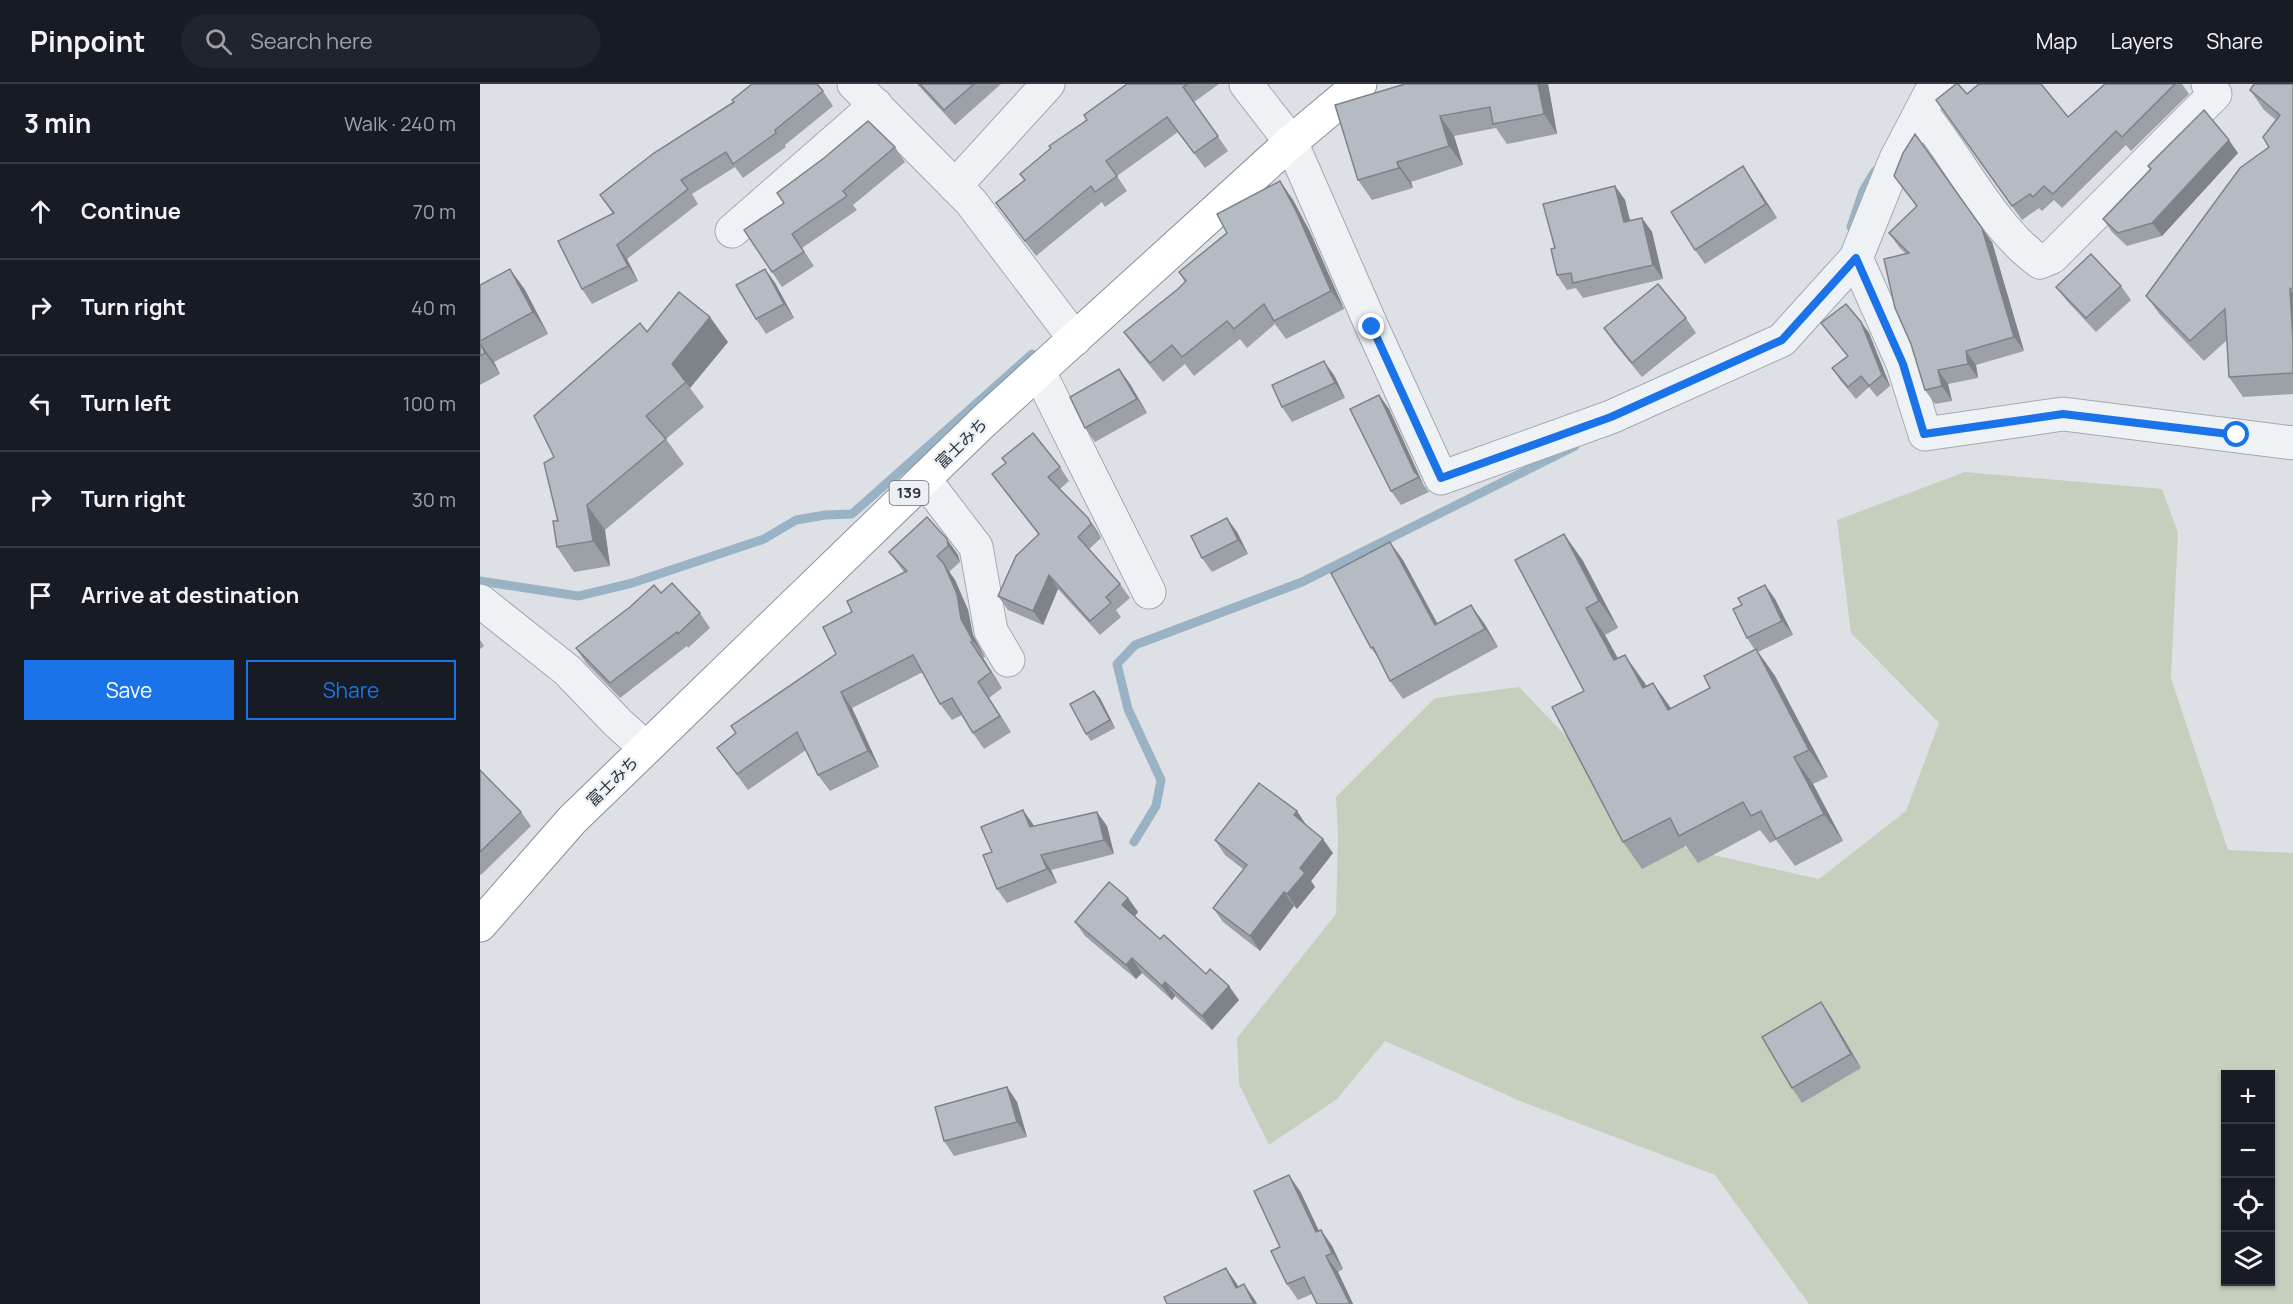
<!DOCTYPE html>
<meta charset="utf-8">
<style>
body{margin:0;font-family:Manrope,"Noto Sans JP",sans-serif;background:#20242c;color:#f1f3f6}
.controls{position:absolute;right:18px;bottom:18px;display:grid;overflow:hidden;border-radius:0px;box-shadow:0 2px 4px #0004}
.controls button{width:54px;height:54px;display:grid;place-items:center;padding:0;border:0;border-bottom:2px solid #363941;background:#171b24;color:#f1f3f6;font:30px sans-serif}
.stop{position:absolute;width:18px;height:18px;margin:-14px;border:4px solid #1a73e8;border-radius:50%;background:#fff}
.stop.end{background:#1a73e8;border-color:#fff;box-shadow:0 2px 6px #0008}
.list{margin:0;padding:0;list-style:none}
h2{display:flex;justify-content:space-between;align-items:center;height:78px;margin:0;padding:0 24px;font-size:26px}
h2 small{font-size:20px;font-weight:400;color:#9ea1a6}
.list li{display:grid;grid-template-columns:39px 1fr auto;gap:18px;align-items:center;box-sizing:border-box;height:96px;padding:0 24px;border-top:2px solid #363941}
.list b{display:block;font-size:22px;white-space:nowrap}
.list em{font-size:20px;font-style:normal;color:#9ea1a6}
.actions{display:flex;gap:12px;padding:18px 24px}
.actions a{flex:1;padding:14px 0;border:2px solid #1a73e8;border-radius:0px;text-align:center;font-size:21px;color:#1a73e8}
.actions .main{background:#1a73e8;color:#fff}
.icon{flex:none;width:33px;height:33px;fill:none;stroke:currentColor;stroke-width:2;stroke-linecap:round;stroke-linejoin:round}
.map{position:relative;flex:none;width:1813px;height:1220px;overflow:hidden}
header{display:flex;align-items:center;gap:36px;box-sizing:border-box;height:84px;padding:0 30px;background:#171b24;border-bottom:2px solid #363941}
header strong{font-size:28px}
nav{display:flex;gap:33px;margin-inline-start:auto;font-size:21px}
.search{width:420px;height:54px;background:#20242c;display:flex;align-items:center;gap:15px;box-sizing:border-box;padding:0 21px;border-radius:33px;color:#9ea1a6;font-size:22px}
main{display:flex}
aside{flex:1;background:#171b24}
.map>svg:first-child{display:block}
</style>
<header>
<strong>Pinpoint</strong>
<div class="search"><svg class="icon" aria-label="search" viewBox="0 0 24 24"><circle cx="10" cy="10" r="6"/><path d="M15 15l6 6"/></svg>Search here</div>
<nav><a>Map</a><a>Layers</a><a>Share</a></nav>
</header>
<main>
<aside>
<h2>3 min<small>Walk · 240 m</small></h2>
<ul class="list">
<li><svg class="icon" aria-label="ahead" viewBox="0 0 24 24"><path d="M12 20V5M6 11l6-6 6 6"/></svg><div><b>Continue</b></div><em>70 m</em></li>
<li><svg class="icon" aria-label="right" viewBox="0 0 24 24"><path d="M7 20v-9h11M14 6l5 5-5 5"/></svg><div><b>Turn right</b></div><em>40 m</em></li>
<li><svg class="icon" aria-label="left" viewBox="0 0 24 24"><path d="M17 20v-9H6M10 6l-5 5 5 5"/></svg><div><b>Turn left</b></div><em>100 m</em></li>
<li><svg class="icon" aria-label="right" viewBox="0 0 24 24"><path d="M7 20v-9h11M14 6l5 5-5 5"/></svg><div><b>Turn right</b></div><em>30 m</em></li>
<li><svg class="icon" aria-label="arrive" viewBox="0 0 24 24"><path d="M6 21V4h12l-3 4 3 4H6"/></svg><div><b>Arrive at destination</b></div></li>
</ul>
<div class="actions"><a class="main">Save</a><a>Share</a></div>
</aside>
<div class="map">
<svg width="1813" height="1220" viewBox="0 0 1813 1220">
<rect width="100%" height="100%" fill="#dde1e6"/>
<path fill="#c5cfbe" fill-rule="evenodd" d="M1485,388L1682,405L1698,449L1691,594L1748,766L1813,769V1220H1329L1235,1091L1040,1017L905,957L857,1015L789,1061L759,1000L757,954L856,830L858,753L856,713L955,614L1039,603L1105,672L1207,765L1339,795L1426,727L1459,639L1371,549L1357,436ZM1746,990H1790V1198H1746Z"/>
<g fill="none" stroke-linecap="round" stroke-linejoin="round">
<g stroke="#99b3c4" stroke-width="9">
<path d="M1371,143L1383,107L1395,87"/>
<path d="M0,497L98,512L152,499L284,455L316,436L345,431L372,430L552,270"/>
<path d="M654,758L676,722L681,696L648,625L637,580L655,561L822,498L1095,362"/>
</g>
<g stroke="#a3a9af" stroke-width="35">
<g id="minor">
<path d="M374,0L491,118L595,255"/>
<path d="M766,0L811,58L892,243L961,394L1131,333L1302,256L1376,174L1416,75L1450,10L1461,0"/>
<path d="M1441,28C1479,74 1512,144 1560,178L1572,173L1735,10L1728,0"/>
<path d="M475,102L568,0"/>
<path d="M252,147L396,21"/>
<path d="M1376,174L1423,280L1445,350L1583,330L1813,359"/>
<path d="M559,288L669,508"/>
<path d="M444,395L496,463L511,547L528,576"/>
<path d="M0,517L87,586L138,639L166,664"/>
</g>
</g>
<g stroke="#85909c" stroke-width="35">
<path id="highway" d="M0,841L92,736L504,337L811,58L880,0"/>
</g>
<use href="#minor" stroke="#eff2f5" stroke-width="33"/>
<use href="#highway" stroke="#fff" stroke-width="33"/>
</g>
<g fill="#9ba1a7">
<path d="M437,0H521L475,41Z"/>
<path d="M647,0H739L714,18L748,67L725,84L698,48L637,92L647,107L625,123L622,118L556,172L516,119L545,96L540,90L607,36Z"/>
<path d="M1068,0L1077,50L1027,60L1016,44L974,52L983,81L931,98L933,104L892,116L878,96L855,21Z"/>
<path d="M1625,0H1702L1709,10L1651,67L1646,61L1582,124L1574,116L1562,127L1559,124L1542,136L1456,16L1487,10L1588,33Z"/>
<path d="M1813,0V310L1763,313L1749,293L1747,256L1724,277L1681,232L1666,212L1789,63L1796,36L1784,26L1770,6Z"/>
<path d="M343,7L353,22L305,61L306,63L263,94L255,83L212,110L218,120L147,175L158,197L112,220L102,205L133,130L120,111Z"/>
<path d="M415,63L425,78L373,121L377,126L322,164L334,182L302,203L292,188L304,119Z"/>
<path d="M1758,69L1682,152L1647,162L1632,148L1623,135L1670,85L1668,82Z"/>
<path d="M1414,92L1512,158L1544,267L1496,281L1498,294L1468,300L1472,317L1455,320L1445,306L1426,170L1419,163L1409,149L1437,122Z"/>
<path d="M800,97L813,116L830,148L864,225L806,255L795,240L767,264L760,255L714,292L705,280L683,298L657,266L644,248L698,205L705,198L699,188L747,149Z"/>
<path d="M1273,97L1297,134L1225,180L1215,166Z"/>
<path d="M1135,102L1145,116L1150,137L1162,134L1172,148L1183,195L1103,214L1096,204L1087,206L1077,191L1075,164Z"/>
<path d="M30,185L45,206L68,250L14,278L20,290L0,301V201Z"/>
<path d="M285,185L295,199L314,234L286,250L276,235Z"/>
<path d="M1641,202L1651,216L1616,248L1587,217L1576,203Z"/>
<path d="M1206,234L1216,249L1162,293L1134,259L1124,244Z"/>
<path d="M1381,238L1389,249L1410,302L1397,313L1389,303L1376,315L1360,296L1352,284L1367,272L1341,239Z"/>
<path d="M167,248L248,258L210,304L224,323L186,355L204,380L125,446L130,482L94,488L77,463L78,437L74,373Z"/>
<path d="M639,285L650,300L667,329L615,358L605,344Z"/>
<path d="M854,291L865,314L812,338L802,323Z"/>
<path d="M899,311L909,325L943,400L949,408L921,421L911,407Z"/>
<path d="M580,383L589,397L580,405L608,434L621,454L609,465L640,500L650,514L636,526L641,533L620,551L578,505L563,541L528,526L518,512L559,451L512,390Z"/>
<path d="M447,433L478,471L480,478L469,488L475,496L488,526L493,551L505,573L503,574L522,604L509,614L531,648L504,665L493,649L482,631L472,636L460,620L443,588L372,624L399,683L350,707L338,691L326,666L268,706L237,664L356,570L372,528L424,488L409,468Z"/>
<path d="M757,448L768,470L732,488L722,474Z"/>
<path d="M1084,450L1103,477L1138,544L1125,551L1138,574L1164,598L1167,602L1173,599L1191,624L1230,604L1275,566L1267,554L1262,521L1285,501L1295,515L1313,551L1278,568L1295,592L1348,693L1333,700L1363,757L1315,782L1296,756L1290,759L1280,746L1218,779L1206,762L1162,785L1143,758L1104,607Z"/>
<path d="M923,476L957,540L1004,539L1018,563L923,615L910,597L899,575L891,564Z"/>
<path d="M181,509L220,529L230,544L208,564L207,562L140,614L106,579L96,564Z"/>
<path d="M0,556L4,562L0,565Z"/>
<path d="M614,607L620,614L635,644L611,657L606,650Z"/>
<path d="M0,686L41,728L51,742L1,791L0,790Z"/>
<path d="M553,740V742H627L634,770L571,786L577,799L527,819L517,805L512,768Z"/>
<path d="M826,741L853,769L831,797L835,803L817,825L814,822L780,867L743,838L733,824L763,785L745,771L735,756Z"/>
<path d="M648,814L658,828L655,832L680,855L726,890L759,916L732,946L695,912L692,916L662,889L656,895L605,852L595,838Z"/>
<path d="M1341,918L1351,933L1381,984L1322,1019L1312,1004Z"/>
<path d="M527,1003L537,1018L547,1053L474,1072L464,1057Z"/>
<path d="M820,1107L839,1147L841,1146L852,1162L863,1185L858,1188L873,1220H837L832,1210L818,1216L807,1200Z"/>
</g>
<g fill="#7e8388">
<path d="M1058,0H1068L1077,50L1064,30Z"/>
<path d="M960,32L974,52L983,81L969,62Z"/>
<path d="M1749,56L1758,69L1682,152L1672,139Z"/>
<path d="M917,78L931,98L933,104L919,84Z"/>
<path d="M1263,82L1273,97L1297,134L1286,120Z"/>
<path d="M800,97L813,116L830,148L864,225L851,207Z"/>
<path d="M1135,102L1145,116L1154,153L1144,138Z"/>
<path d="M1162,134L1172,148L1183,195L1173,181Z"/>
<path d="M1502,144L1512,158L1544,267L1534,253Z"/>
<path d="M137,161L147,175L158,197L148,182Z"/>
<path d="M30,185L45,206L68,250L53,228Z"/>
<path d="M285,185L295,199L314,234L304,220Z"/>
<path d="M1810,205L1813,209V258Z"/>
<path d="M230,233L248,258L210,304L192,280Z"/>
<path d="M1381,238L1389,249L1410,302L1402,291Z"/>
<path d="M0,259L14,278L20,290L5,269Z"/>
<path d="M1486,267L1496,281L1498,294L1488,280Z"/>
<path d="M844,277L854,291L865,314L855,299Z"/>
<path d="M639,285L650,300L667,329L657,315Z"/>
<path d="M1458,286L1468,300L1472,317L1462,302Z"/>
<path d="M899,311L909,325L943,400L934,387Z"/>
<path d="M107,421L125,446L130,482L113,457Z"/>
<path d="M608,434L618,448L621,454L611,440Z"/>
<path d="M747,434L757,448L768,470L758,456Z"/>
<path d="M1084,450L1103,477L1138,544L1119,517Z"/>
<path d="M467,455L478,471L480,478L468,462Z"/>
<path d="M910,458L923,476L968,559L955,541Z"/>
<path d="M464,480L475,496L488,526L493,551L505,573L493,557L481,535Z"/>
<path d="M569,491L578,505L563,541L553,527Z"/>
<path d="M1285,501L1295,515L1313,551L1302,537Z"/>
<path d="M991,521L1004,539L1018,563L1005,545Z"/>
<path d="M1106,524L1125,551L1153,604L1134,576Z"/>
<path d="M491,558L503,574L522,604L511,588Z"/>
<path d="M1276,565L1295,592L1348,693L1329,666Z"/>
<path d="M1145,571L1164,598L1182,631L1163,604Z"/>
<path d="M498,598L509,614L531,648L520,632Z"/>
<path d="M1173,599L1192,626H1188Z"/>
<path d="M614,607L620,614L635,644L630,636Z"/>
<path d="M361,608L372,624L399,683L388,667Z"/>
<path d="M1314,673L1333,700L1363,757L1344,730Z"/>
<path d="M543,726L553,740L560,758L550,743Z"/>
<path d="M817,727L827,742L814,731Z"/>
<path d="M617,728L627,742L634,770L624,756Z"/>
<path d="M843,755L853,769L831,797L835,803L817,825L807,810L820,784Z"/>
<path d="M561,771L571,786L577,799L567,785Z"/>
<path d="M804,808L814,822L780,867L770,852Z"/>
<path d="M648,814L658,828L652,836L642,821Z"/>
<path d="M652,874L662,889L656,895L646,881Z"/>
<path d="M685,898L695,912L692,916L682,902Z"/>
<path d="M749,902L759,916L732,946L722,932Z"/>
<path d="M1341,918L1351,933L1381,984L1371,970Z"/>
<path d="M527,1003L537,1018L547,1053L537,1038Z"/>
<path d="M809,1091L820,1107L847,1164L836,1148Z"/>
<path d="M841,1146L852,1162L863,1185L852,1169Z"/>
<path d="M846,1172L858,1188L873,1220H870Z"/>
<path d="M746,1184L757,1200L767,1220L756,1204Z"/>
<path d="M764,1200L775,1216L777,1220H774Z"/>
</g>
<g fill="#b4bbc2" stroke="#7e8388" stroke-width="1.5">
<path d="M272,0H337L343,7L295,46L296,49L253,80L246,68L201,96L208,105L137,161L148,182L102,205L78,157L134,129L120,111L174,69L254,18L252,16Z"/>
<path d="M440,0H494L464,26Z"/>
<path d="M647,0H708L703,3L738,52L714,69L687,33L626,77L637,92L615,108L611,102L545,157L516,119L545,96L540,90L571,64L569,62L607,36L604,31Z"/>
<path d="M925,0H1058L1064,30L1013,40L1010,23L960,32L969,62L917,78L919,84L878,96L855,21Z"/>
<path d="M1476,0H1478L1487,10L1499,0H1561L1588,33L1625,0H1695L1642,53L1636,47L1573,110L1564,102L1553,113L1550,110L1532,122L1456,16Z"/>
<path d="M1774,0H1813V204L1810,205L1813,258V289L1749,293L1745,225L1710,257L1666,212L1760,84L1789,63L1783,53L1800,31L1770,6Z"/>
<path d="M1724,26L1749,56L1672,139L1638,149L1623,135L1671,85L1668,82Z"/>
<path d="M388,37L415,63L363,107L367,112L312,150L324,168L292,188L264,146L304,119L297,109L344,74Z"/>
<path d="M1435,50L1502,144L1534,253L1486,267L1488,280L1458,286L1462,302L1445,306L1431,260L1415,224L1404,175L1429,169L1409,149L1437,122L1414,92L1423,69Z"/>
<path d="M1263,82L1286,120L1215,166L1191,128Z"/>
<path d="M800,97L817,129L851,207L794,237L784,220L754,245L747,237L702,273L692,261L670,279L644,248L698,205L706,197L699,188L747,149L737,130Z"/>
<path d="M1135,102L1144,138L1162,134L1173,181L1093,199L1091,189L1077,191L1071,165L1075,164L1063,120Z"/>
<path d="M1611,170L1641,202L1606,234L1576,203Z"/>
<path d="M30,185L53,228L0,257V201Z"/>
<path d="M285,185L304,220L276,235L256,201Z"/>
<path d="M1178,200L1206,234L1152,279L1124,244Z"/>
<path d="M199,208L230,233L192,280L206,298L166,332L186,355L107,421L113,457L77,463L73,437H78L64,379L74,373L54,332L160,239L167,248Z"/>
<path d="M1366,220L1381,238L1402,291L1389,302L1381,292L1368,303L1352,284L1368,272L1341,239Z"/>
<path d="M0,259L5,269L0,272Z"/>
<path d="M844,277L855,299L802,323L792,301Z"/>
<path d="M639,285L657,315L605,344L590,313Z"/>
<path d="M899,311L934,387L939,393L911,407L870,325Z"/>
<path d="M553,349L580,383L568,393L608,434L611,440L598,453L640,500L626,513L631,519L610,537L569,491L553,527L518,512L536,472L559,450L512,390L526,379L522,374Z"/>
<path d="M447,433L467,455L468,462L457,472L464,480L477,510L481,535L493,557L491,558L511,588L498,598L520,632L493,649L472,614L460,620L433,571L361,608L388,667L338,691L317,648L257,690L237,664L256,649L251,642L356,570L343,543L372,528L367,517L427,487L409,468Z"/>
<path d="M747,434L758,456L722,474L711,452Z"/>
<path d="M1084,450L1119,517L1106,524L1134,576L1145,571L1163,604L1173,599L1188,626L1230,604L1224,592L1276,565L1329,666L1314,673L1344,730L1296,755L1281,727L1271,732L1263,718L1199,752L1190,734L1143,758L1072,623L1104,607L1035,476Z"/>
<path d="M910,458L955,541L991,521L1005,545L910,597L893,563L891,564L851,489Z"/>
<path d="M192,499L220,529L198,550L197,548L130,599L96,564L150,523L174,501L181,509Z"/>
<path d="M1285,501L1302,537L1267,554L1253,525L1262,521L1258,514Z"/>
<path d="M614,607L630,636L606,650L590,620Z"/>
<path d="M0,686L41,728L0,768Z"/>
<path d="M779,699L817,727L814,731L843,755L820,784L825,789L807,810L804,808L770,852L733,824L767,781L735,756Z"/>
<path d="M543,726L550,743L617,728L624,756L561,771L567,785L517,805L503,771L512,768L501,743Z"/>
<path d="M629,798L648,814L642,821L680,855L684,851L726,890L730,885L749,902L722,932L685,898L682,902L652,874L646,881L595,838Z"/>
<path d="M1341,918L1371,970L1312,1004L1282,953Z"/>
<path d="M527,1003L537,1038L464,1057L455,1023Z"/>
<path d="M809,1091L836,1148L841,1146L852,1169L846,1172L870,1220H837L824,1193L807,1200L791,1167L800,1163L774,1107Z"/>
<path d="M746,1184L756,1204L764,1200L774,1220H687L684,1213Z"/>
</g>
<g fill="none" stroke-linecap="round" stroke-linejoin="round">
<path stroke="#1a73e8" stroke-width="8" d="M892,243L961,394L1131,333L1302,256L1376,174L1423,280L1444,350L1583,330L1757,351"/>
</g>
<g text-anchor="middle" stroke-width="5" stroke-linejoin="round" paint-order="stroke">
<rect fill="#ecf0f4" stroke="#626a72" stroke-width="1.5" x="409.5" y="397" width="39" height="24" rx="4.5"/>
<g font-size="15" font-weight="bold" fill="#27313b">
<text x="429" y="414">139</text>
</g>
<g font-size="16" fill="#27313b" stroke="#ecf0f4">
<text transform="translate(481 359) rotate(-44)" y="6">富士みち</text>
<text transform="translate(132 697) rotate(-44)" y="6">富士みち</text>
</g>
</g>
</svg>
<div class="controls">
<button>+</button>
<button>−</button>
<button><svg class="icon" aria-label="locate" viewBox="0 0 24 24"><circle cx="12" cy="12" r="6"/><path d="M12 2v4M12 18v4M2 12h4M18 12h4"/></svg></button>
<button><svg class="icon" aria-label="layers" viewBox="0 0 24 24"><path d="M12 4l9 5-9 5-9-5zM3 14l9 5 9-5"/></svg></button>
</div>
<div class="stop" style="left:1757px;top:351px"></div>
<div class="stop end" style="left:892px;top:243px"></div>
</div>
</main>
